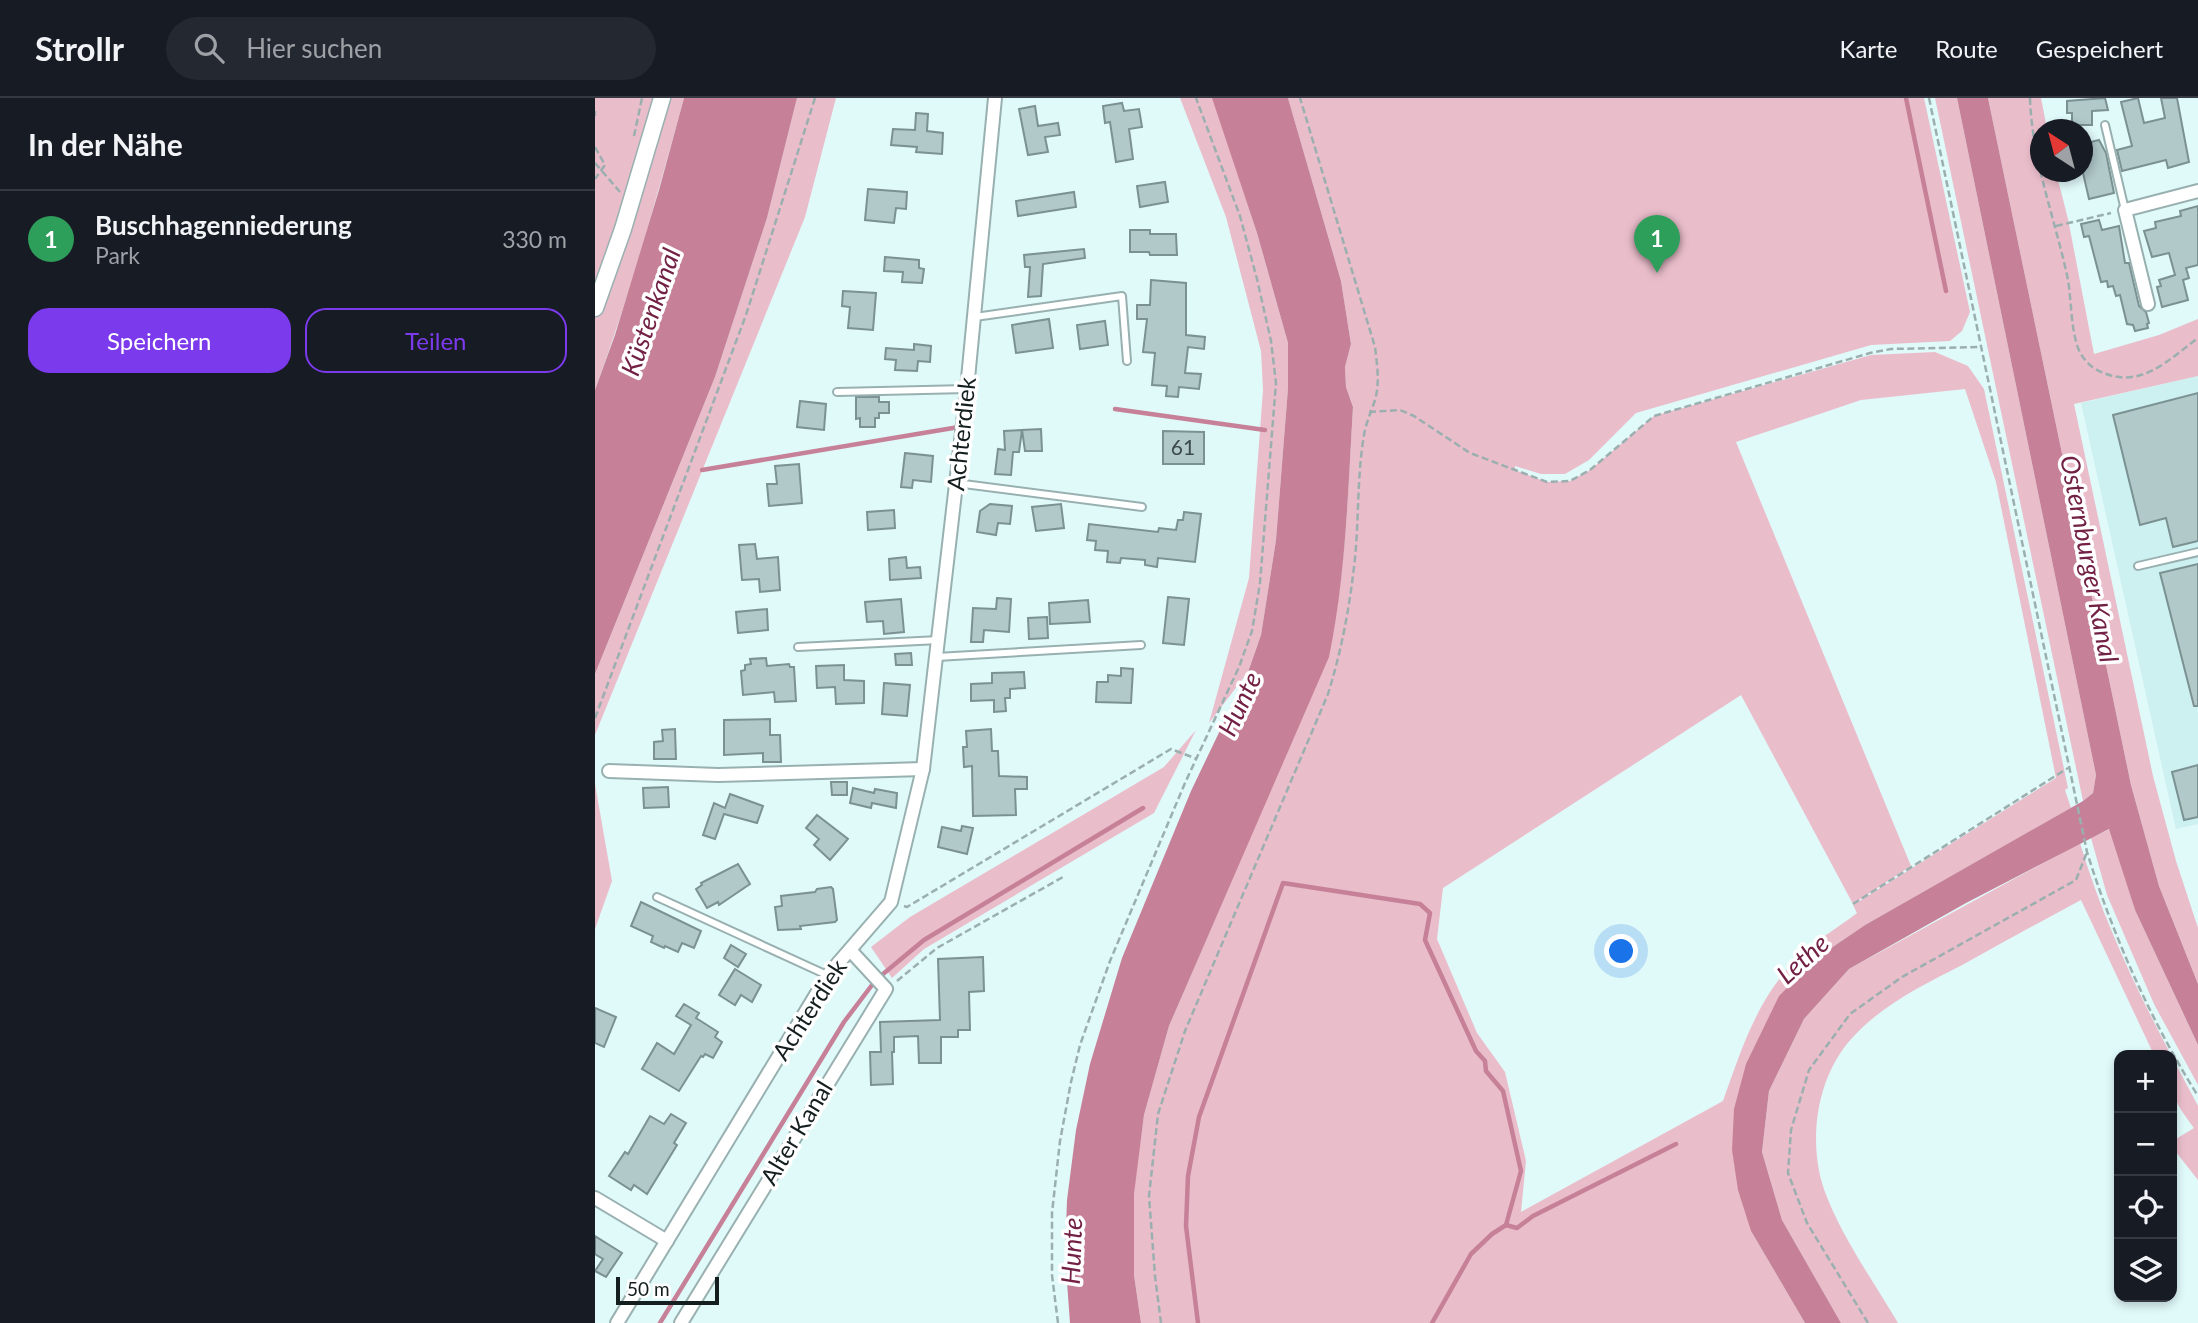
<!DOCTYPE html>
<html lang="de">
<meta charset="utf-8">
<style>
body{margin:0;font-family:Lato,sans-serif;background:#242831;color:#f1f3f6}
.controls{position:absolute;right:21px;bottom:21px;display:grid;overflow:hidden;border-radius:14px;box-shadow:0 4px 10px #0003}
.controls button{width:63px;height:63px;display:grid;place-items:center;padding:0;border:0;border-bottom:2px solid #363941;background:#171b24;color:#f1f3f6;font:35px sans-serif}
.compass{position:absolute;left:1435px;top:21px;width:63px;height:63px;border-radius:50%;background:#171b24;box-shadow:0 4px 10px #0003;rotate:324deg}
.scale{position:absolute;left:21px;bottom:18px;width:103px;box-sizing:border-box;padding-left:7px;border:4px solid #151e1e;border-top:0;font-size:19px;line-height:24px;white-space:nowrap;color:#151e1e;-webkit-text-stroke:5px #fff;paint-order:stroke}
.you{position:absolute;left:1027px;top:854px;width:24px;height:24px;margin:-18px;border:5px solid #fff;border-radius:50%;background:#1a73e8;box-shadow:0 0 0 10px #1a73e833}
.badge{display:grid;place-items:center;width:46px;height:46px;border-radius:50%;background:#7c3aed;color:#fff;font-size:23px;font-weight:700}
.pin{position:absolute;translate:-50% -58px;filter:drop-shadow(0 2px 4px #0008)}
.pin::after{content:'';position:absolute;top:37px;width:24px;height:21px;background:inherit;clip-path:polygon(0 0,100% 0,50% 100%)}
.list{margin:0;padding:0;list-style:none}
h2{display:flex;justify-content:space-between;align-items:center;height:91px;margin:0;padding:0 28px;font-size:30px}
h2 small{font-size:23px;font-weight:400;color:#9ea1a6}
.list li{display:grid;grid-template-columns:46px 1fr auto;gap:21px;align-items:center;box-sizing:border-box;height:98px;padding:0 28px;border-top:2px solid #363941}
.list b{display:block;font-size:26px;white-space:nowrap}
.list p{margin:0;font-size:23px;white-space:nowrap;color:#9ea1a6}
.list em{font-size:23px;font-style:normal;color:#9ea1a6}
.actions{display:flex;gap:14px;padding:21px 28px}
.actions a{flex:1;padding:16px 0;border:2px solid #7c3aed;border-radius:21px;text-align:center;font-size:24px;color:#7c3aed}
.actions .main{background:#7c3aed;color:#fff}
.icon{flex:none;width:38px;height:38px;fill:none;stroke:currentColor;stroke-width:2;stroke-linecap:round;stroke-linejoin:round}
.map{position:relative;flex:none;width:1603px;height:1225px;overflow:hidden}
header{display:flex;align-items:center;gap:42px;box-sizing:border-box;height:98px;padding:0 35px;background:#171b24;border-bottom:2px solid #363941}
header strong{font-size:33px}
nav{display:flex;gap:38px;margin-inline-start:auto;font-size:24px}
.search{width:490px;height:63px;background:#242831;display:flex;align-items:center;gap:18px;box-sizing:border-box;padding:0 24px;border-radius:38px;color:#9ea1a6;font-size:26px}
main{display:flex}
aside{flex:1;background:#171b24}
.map>svg:first-child{display:block}
</style>
<header>
<strong>Strollr</strong>
<div class="search"><svg class="icon" aria-label="search" viewBox="0 0 24 24"><circle cx="10" cy="10" r="6"/><path d="M15 15l6 6"/></svg>Hier suchen</div>
<nav><a>Karte</a><a>Route</a><a>Gespeichert</a></nav>
</header>
<main>
<aside>
<h2>In der Nähe<small></small></h2>
<ul class="list">
<li><span class="badge" style="background:#2e9e5b">1</span><div><b>Buschhagenniederung</b><p>Park</p></div><em>330 m</em></li>
</ul>
<div class="actions"><a class="main">Speichern</a><a>Teilen</a></div>
</aside>
<div class="map">
<svg width="1603" height="1225" viewBox="0 0 1603 1225">
<rect width="100%" height="100%" fill="#e0f9f9"/>
<path fill="#cdf0f0" d="M1603,278V726L1581,731L1486,305Z"/>
<g fill="#eabdcb" fill-rule="evenodd">
<path d="M0,0H89C62,98 35,197 0,292Z"/>
<path d="M202,0H241L210,119L0,637V576L120,279L172,120Z"/>
<path d="M585,0H618L662,135L693,245V290L681,442L666,537L653,574L614,625L654,480L668,292L666,253L631,119Z"/>
<path d="M693,0H1329L1375,214L1367,233L1355,243L1276,247L1041,315L994,362L970,376H946L920,368V372L952,384L975,383L995,372L1059,318L1276,257L1340,254L1373,268L1389,291L1473,690L1470,692L1476,710L1270,827L1223,859L1184,899L1156,1133L1210,1225H546L539,1177L538,1096L549,1017L574,928L733,559C751,477 753,392 758,309L751,289L750,269L756,246L746,183ZM1370,291L1401,384L1461,680L1258,807L1262,815C1244,829 1223,841 1206,857C1163,897 1147,950 1128,1003L926,1114L931,1063L910,974L882,935L842,841L848,790L1146,597L1258,806L1316,768L1141,344L1266,302Z"/>
<path d="M1340,0H1362L1501,677L1498,695L1488,703Z"/>
<path d="M1393,0H1446L1452,31L1446,32V74H1461L1473,121L1499,256L1564,237L1603,221V278L1479,306L1558,678L1581,763L1603,830V886L1564,788L1536,687Z"/>
<path d="M601,632L559,715L329,851L297,880L276,849L315,819L569,669Z"/>
<path d="M0,686L17,783L0,831Z"/>
<path d="M1515,731L1540,812L1603,947V987L1559,906L1512,797L1496,740Z"/>
<path d="M1485,745C1507,819 1540,889 1576,957H1559L1486,802C1447,823 1408,844 1369,866C1330,886 1288,906 1258,939C1221,978 1212,1045 1230,1094C1245,1136 1280,1186 1303,1225H1246L1187,1122L1167,1054L1174,993L1209,921L1254,871Z"/>
<path d="M1577,959L1603,1008V1082L1581,1054V1041L1599,1030C1576,999 1577,997 1577,959Z"/>
</g>
<g fill="#c68199">
<path d="M89,0H202L172,120L120,279L0,576V292L20,237L64,92Z"/>
<path d="M617,0H693L746,183L756,246L750,269L751,289L758,309C753,392 751,477 734,559L574,928L549,1017L539,1096V1177L546,1225H475L470,1157L472,1102L481,1032L495,966L527,860L596,693L653,574L666,537L681,442L693,290V245L662,135Z"/>
<path d="M1362,0H1393L1536,687L1564,788L1603,886V947L1540,812L1514,731L1371,805L1254,871L1209,921L1174,993L1167,1054L1187,1122L1246,1225H1210L1156,1133L1143,1092L1137,1052L1139,1011L1151,966L1184,898L1223,859L1270,827L1488,703L1498,695L1501,677Z"/>
</g>
<g fill="none" stroke-linecap="round" stroke-linejoin="round">
<g stroke="#c68199" stroke-width="4.5">
<path d="M1311,0L1351,193"/>
<path d="M520,311L670,332"/>
<path d="M107,372L364,329"/>
<path d="M288,876L329,842L548,710"/>
<path d="M65,1225L249,924L277,887"/>
<path d="M603,1225L591,1128L593,1078L604,1019L688,785L825,806L835,815L830,842L881,953L890,963L891,973L908,993L926,1073L911,1127"/>
<path d="M837,1225L876,1156L897,1136L911,1127L922,1130L938,1118L1081,1046"/>
</g>
</g>
<g fill="#b1c9c9" stroke="#7b9192" stroke-width="2">
<path d="M1510,0L1513,12L1497,13V27H1477V15H1472V3Z"/>
<path d="M1543,0L1549,25L1570,20L1566,0H1582L1594,64L1573,70L1571,62L1527,73L1522,52L1537,48L1526,4Z"/>
<path d="M527,5L529,13L544,11L547,29L534,31L538,61L521,64L515,24L510,25L508,8Z"/>
<path d="M440,8L443,28L463,25L465,37L450,39L453,54L433,57L424,11Z"/>
<path d="M321,15L333,16L332,33L348,35L347,56L321,54L322,49L296,47L298,31L320,32Z"/>
<path d="M1504,42L1511,55L1519,95L1494,101L1488,75V46Z"/>
<path d="M570,84L573,104L545,109L542,88Z"/>
<path d="M273,91L312,94L311,111L301,110L299,125L270,122Z"/>
<path d="M479,94L481,109L423,118L421,103Z"/>
<path d="M1603,108V167L1591,170L1594,180L1588,182L1593,202L1567,209L1562,189L1566,188L1564,182L1580,177L1574,155L1557,159L1549,133L1561,130L1560,124L1586,118L1585,113Z"/>
<path d="M1504,122L1507,132L1524,128L1530,165H1534L1544,208L1551,214L1554,225L1552,226L1553,230L1540,233L1538,227L1532,226L1525,197L1521,198L1518,188L1513,189L1512,183L1506,184L1494,138L1489,139L1486,126Z"/>
<path d="M535,132H555V136H581L582,157H555L554,154H535Z"/>
<path d="M489,151L490,160L448,166L446,198L433,199L435,169H430L429,157Z"/>
<path d="M290,159L324,162V170L329,171L327,185L307,184L308,174L289,173Z"/>
<path d="M556,182L591,185V237L610,239L609,251L593,249L590,275L606,276L604,291L584,289L583,299L571,298L572,288L557,287L560,255L548,254L552,221H542V207H555Z"/>
<path d="M248,193L281,195L278,232L253,230L255,209L247,208Z"/>
<path d="M454,221L458,250L421,255L417,227Z"/>
<path d="M510,223L513,247L485,251L482,227Z"/>
<path d="M319,246L336,248L335,264L323,263L322,273L300,272L301,262L290,261L291,250L319,252Z"/>
<path d="M1603,295V443L1578,449L1571,420L1545,427L1518,317Z"/>
<path d="M261,299H284V304H294V315H284V320H280V329H265V320L261,321Z"/>
<path d="M205,303L231,306L229,332L202,329Z"/>
<path d="M446,331L447,353H430L427,332Z"/>
<path d="M427,332L424,354H418L416,377L400,376L403,351L410,352L409,333Z"/>
<path d="M568,333L609,334V366H568Z"/>
<path d="M310,355L338,358L336,384L318,382L317,390L306,389Z"/>
<path d="M204,366L207,405L174,408L172,386H182L180,368Z"/>
<path d="M395,406L417,408L415,426L403,425L401,437L382,434L385,413Z"/>
<path d="M466,406L469,430L441,433L437,409Z"/>
<path d="M299,412L300,430L273,432L272,414Z"/>
<path d="M589,414L606,416L600,464L563,460L562,469L550,467V462L526,460L525,465L512,464L513,453L500,452L501,443L492,442L494,426L563,434L564,430L581,432L583,422H588Z"/>
<path d="M160,446L162,461L183,459L185,492L165,494L164,481L147,482L144,447Z"/>
<path d="M311,459L312,470L325,469L326,480L295,482L294,461Z"/>
<path d="M1603,466V608H1599L1565,475Z"/>
<path d="M573,499L594,501L589,547L568,545Z"/>
<path d="M402,500L416,501L414,534L389,532L388,544H376L378,510L401,511Z"/>
<path d="M306,501L309,534L289,536L288,523L272,524L270,504Z"/>
<path d="M493,502L495,524L455,526L454,505Z"/>
<path d="M172,511L173,532L143,535L141,514Z"/>
<path d="M452,519L453,540L434,541L433,520Z"/>
<path d="M316,555L317,567H301L300,556Z"/>
<path d="M171,560L172,568L194,566L195,569H199L201,603L180,604L179,594L148,597L146,573L150,572V567L156,566L155,561Z"/>
<path d="M249,567V582L269,583V605L241,606L240,589L222,590L221,568Z"/>
<path d="M526,570L538,571L536,605L501,604L502,584H513V577L526,578Z"/>
<path d="M429,574L430,590L415,591V600H410L411,613L399,614V602L376,603V586L397,585V575Z"/>
<path d="M289,585L315,587L312,618L287,616Z"/>
<path d="M175,621V637H185L186,664H168V655L129,657V622Z"/>
<path d="M80,631L81,661H59V644L68,643L67,632Z"/>
<path d="M396,631L397,653H403L404,678L432,679V691H420L421,717L378,718L377,668L369,669L368,649H372L371,633Z"/>
<path d="M1603,667V719L1589,722L1577,674Z"/>
<path d="M236,684H252V697H237Z"/>
<path d="M73,689L74,709L49,710L48,690Z"/>
<path d="M258,690L279,695L280,691L302,695L301,710L277,705L276,710L255,705Z"/>
<path d="M135,696L168,708L162,725L129,716L120,741L108,737L119,705L130,710Z"/>
<path d="M222,717L253,741L235,762L219,747L224,741L211,730Z"/>
<path d="M367,728L378,730L372,756L343,749L347,729L366,733Z"/>
<path d="M143,766L155,786L124,807L123,804L112,810L101,791L107,787L106,785Z"/>
<path d="M236,789L238,791L242,822L240,824L205,828L206,831L183,832L180,809L187,808L186,798L220,794L222,791Z"/>
<path d="M46,804L106,833L99,850L87,845L83,854L70,848L69,850L56,844L58,838L36,828Z"/>
<path d="M136,847L151,856L143,869L129,860Z"/>
<path d="M388,859L389,893L374,894L375,932H363V939H346V965H324L323,938L299,939V954H297L298,986L276,987L275,954H286L285,924L345,922L343,861Z"/>
<path d="M140,871L166,887L157,904L146,897L140,907L124,897Z"/>
<path d="M89,906L104,915L101,920L123,934L120,939L127,944L118,960L110,956L108,959L106,958L84,993L47,971L62,945L79,956L96,927L81,918Z"/>
<path d="M0,910L21,919L9,949L0,945Z"/>
<path d="M76,1016L91,1025L79,1045L82,1047L52,1096L39,1087L36,1092L14,1078L30,1054L33,1056L55,1018L69,1026Z"/>
<path d="M0,1138L27,1155L11,1179L0,1173L8,1161L0,1156Z"/>
</g>
<g fill="none" stroke-linecap="round" stroke-linejoin="round">
<g stroke="#99b0b0" stroke-width="10">
<g id="service">
<path d="M1510,27L1530,112"/>
<path d="M380,219L527,198L532,263"/>
<path d="M242,294L372,291"/>
<path d="M361,385L547,409"/>
<path d="M1543,468L1603,454"/>
<path d="M203,549L344,542"/>
<path d="M342,559L546,547"/>
<path d="M62,799L232,877"/>
</g>
</g>
<g stroke="#99b0b0" stroke-width="16">
<g id="minor">
<path d="M1553,206L1530,112L1603,93"/>
<path d="M14,673L123,677L328,671"/>
<path d="M0,1100L72,1143"/>
<path d="M22,1225L233,877L296,804L328,671L372,291L400,0"/>
<path d="M86,1225L291,891L255,852"/>
</g>
</g>
<g stroke="#99b0b0" stroke-width="19">
<path id="tertiary" d="M0,210L28,131L67,0"/>
</g>
<g stroke="#9bafaf" stroke-width="2.5" stroke-dasharray="7 3.5" stroke-linecap="butt">
<path d="M1334,0L1492,754C1518,838 1556,923 1603,998"/>
<path d="M1435,0C1437,61 1459,118 1472,177C1477,201 1475,227 1483,250C1487,260 1495,269 1504,273C1545,293 1573,262 1603,240"/>
<path d="M0,13V18"/>
<path d="M39,38L47,0"/>
<path d="M0,49L10,67L0,81"/>
<path d="M0,65L25,94"/>
<path d="M1461,128L1516,115"/>
<path d="M774,314L805,312L819,318L875,355L952,384L975,383L995,372L1059,318L1275,255L1296,251L1385,249"/>
<path d="M0,620L151,217L220,0"/>
<path d="M1258,806L1473,670"/>
<path d="M309,808L312,809L576,651L602,661"/>
<path d="M302,883L342,850L468,779"/>
<path d="M463,1225L457,1177V1115L465,1043L476,984L485,947L515,863L590,685L644,569L657,533L665,485L681,285L676,243L662,181L645,118L601,0"/>
<path d="M566,1225L560,1178L554,1098L563,1016L590,933L733,596C747,551 755,507 760,460C764,420 762,378 769,337C771,325 776,314 780,302C785,285 782,266 780,249L705,0"/>
<path d="M1273,1225L1212,1125L1193,1075L1196,1032L1214,972L1255,916L1307,879L1481,782L1492,754"/>
</g>
<use href="#service" stroke="#fff" stroke-width="6"/>
<use href="#minor" stroke="#fff" stroke-width="12"/>
<use href="#tertiary" stroke="#fff" stroke-width="16"/>
</g>
<g text-anchor="middle" stroke-width="7" stroke-linejoin="round" paint-order="stroke">
<g font-size="21" fill="#3c4949">
<text x="588" y="357">61</text>
</g>
<g font-size="24" fill="#151e1e" stroke="#fff">
<text transform="translate(367 336) rotate(-84)" y="8">Achterdiek</text>
<text transform="translate(215 912) rotate(-57)" y="8">Achterdiek</text>
<text transform="translate(202 1035) rotate(-59)" y="8">Alter Kanal</text>
</g>
<g font-size="26" font-style="italic" fill="#722044" stroke="#fff">
<text transform="translate(56 214) rotate(-71)" y="9">Küstenkanal</text>
<text transform="translate(1494 461) rotate(79)" y="9">Osternburger Kanal</text>
<text transform="translate(645 606) rotate(-65)" y="9">Hunte</text>
<text transform="translate(1208 861) rotate(-42)" y="9">Lethe</text>
<text transform="translate(477 1153) rotate(-88)" y="9">Hunte</text>
</g>
</g>
</svg>
<div class="controls">
<button>+</button>
<button>−</button>
<button><svg class="icon" aria-label="locate" viewBox="0 0 24 24"><circle cx="12" cy="12" r="6"/><path d="M12 2v4M12 18v4M2 12h4M18 12h4"/></svg></button>
<button><svg class="icon" aria-label="layers" viewBox="0 0 24 24"><path d="M12 4l9 5-9 5-9-5zM3 14l9 5 9-5"/></svg></button>
</div>
<svg class="compass" viewBox="-18 -18 36 36"><path d="M0-13l5 13h-10z" fill="#e53935"/><path d="M0 13l5-13h-10z" fill="#9ea1a6"/></svg>
<div class="scale">50 m</div>
<div class="you"></div>
<div class="pin badge" style="left:1062px;top:175px;background:#2e9e5b">1</div>
</div>
</main>
